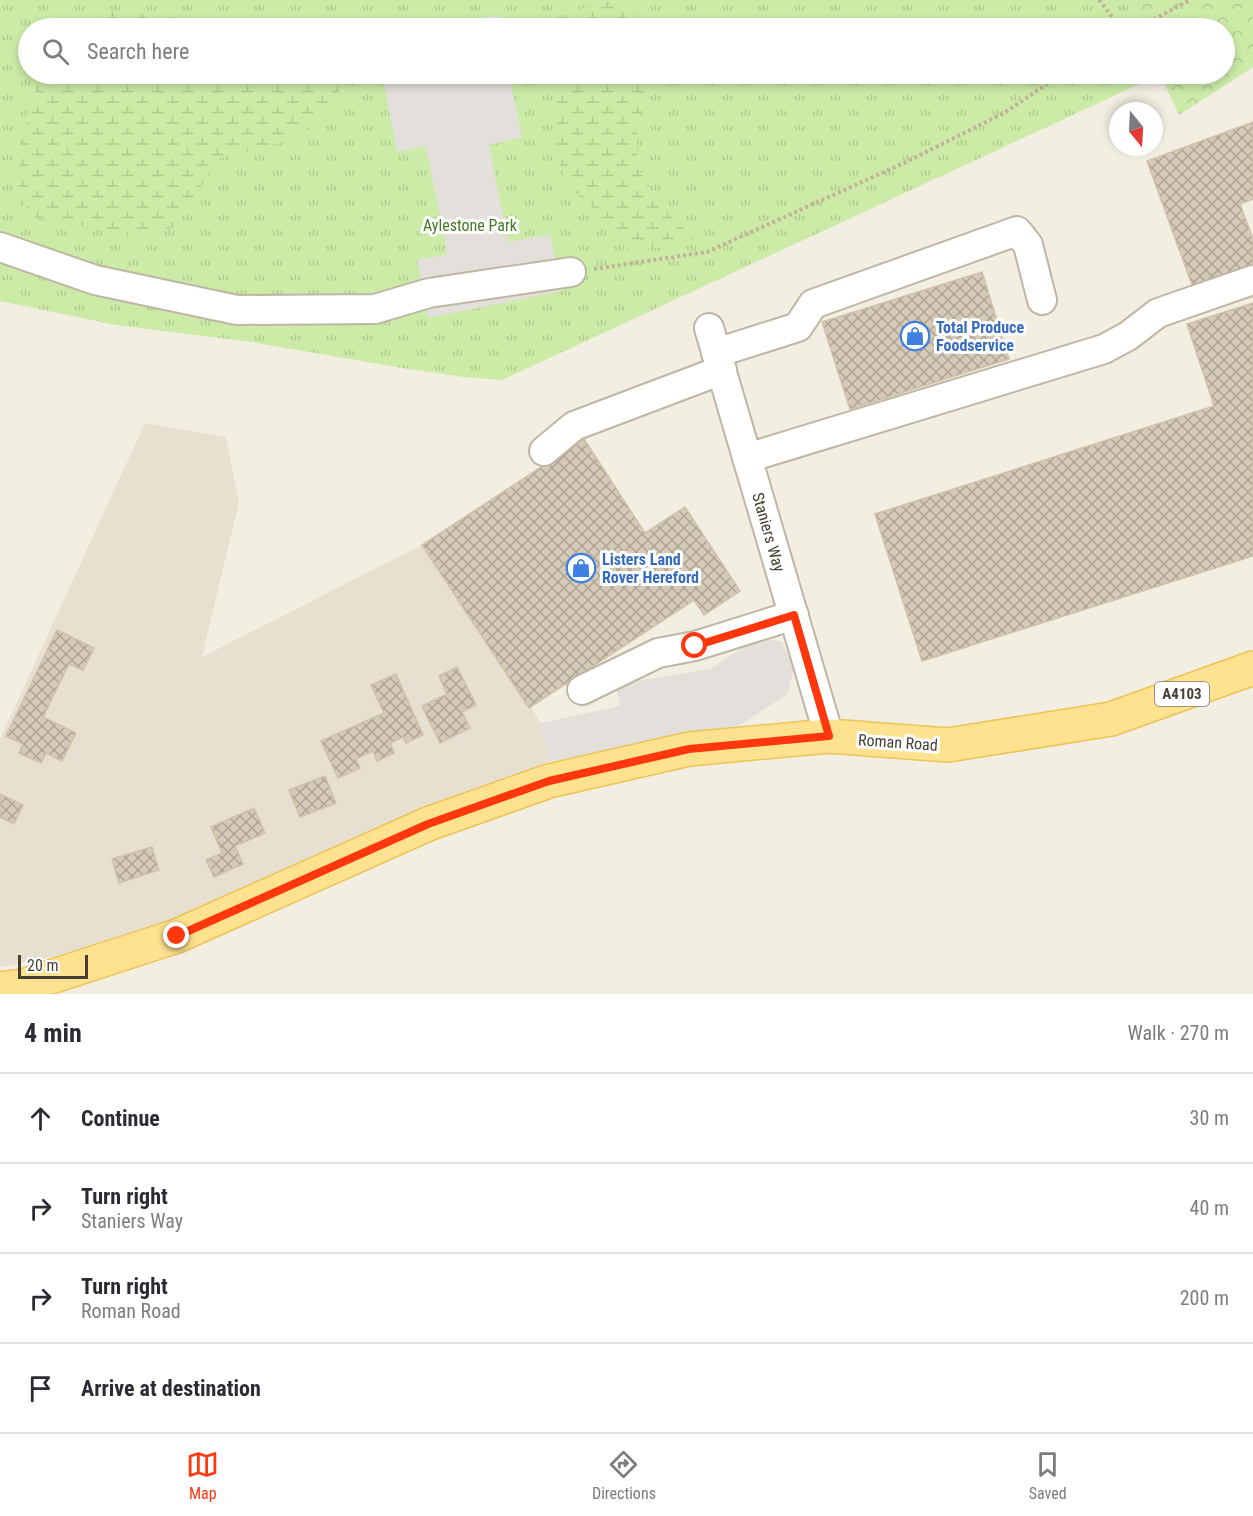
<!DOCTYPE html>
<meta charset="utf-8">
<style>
body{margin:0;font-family:"Roboto Condensed",sans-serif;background:#f7f7f7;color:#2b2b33}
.compass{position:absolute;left:1109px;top:102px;width:54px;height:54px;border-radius:50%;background:#fff;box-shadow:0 3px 9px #0003;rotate:162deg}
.scale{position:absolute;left:18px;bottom:15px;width:70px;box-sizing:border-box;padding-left:6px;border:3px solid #453e32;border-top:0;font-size:16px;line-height:21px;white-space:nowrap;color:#453e32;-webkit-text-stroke:4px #fff;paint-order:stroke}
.stop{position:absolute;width:18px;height:18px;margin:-14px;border:4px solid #ff370d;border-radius:50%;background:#fff}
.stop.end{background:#ff370d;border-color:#fff;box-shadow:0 2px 6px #0008}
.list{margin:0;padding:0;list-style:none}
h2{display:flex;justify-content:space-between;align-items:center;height:78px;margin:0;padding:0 24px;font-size:26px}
h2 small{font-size:20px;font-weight:400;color:#7c7c81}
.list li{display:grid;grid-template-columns:39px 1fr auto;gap:18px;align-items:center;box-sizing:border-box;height:90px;padding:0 24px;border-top:2px solid #e1e1e2}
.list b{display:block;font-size:22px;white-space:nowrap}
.list p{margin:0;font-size:20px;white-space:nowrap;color:#7c7c81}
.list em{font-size:20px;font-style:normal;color:#7c7c81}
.icon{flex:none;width:33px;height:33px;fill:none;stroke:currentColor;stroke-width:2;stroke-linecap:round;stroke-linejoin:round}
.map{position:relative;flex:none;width:1253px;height:994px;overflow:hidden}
.search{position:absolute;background:#fff;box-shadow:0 3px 9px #0003;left:18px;right:18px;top:18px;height:66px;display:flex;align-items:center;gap:15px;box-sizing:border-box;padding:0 21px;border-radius:33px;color:#7c7c81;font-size:22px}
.sheet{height:438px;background:#fff}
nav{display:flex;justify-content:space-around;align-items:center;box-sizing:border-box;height:84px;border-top:2px solid #e1e1e2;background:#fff;font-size:16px;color:#7c7c81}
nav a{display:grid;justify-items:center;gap:3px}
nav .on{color:#ff370d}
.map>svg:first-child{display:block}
</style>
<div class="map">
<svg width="1253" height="994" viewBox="0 0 1253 994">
<defs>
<pattern id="grass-tufts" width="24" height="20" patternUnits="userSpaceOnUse" patternTransform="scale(1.5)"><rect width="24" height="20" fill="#cbeba7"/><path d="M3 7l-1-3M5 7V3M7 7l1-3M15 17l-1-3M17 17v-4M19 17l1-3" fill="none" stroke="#b0cb90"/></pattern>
<pattern id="forest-crowns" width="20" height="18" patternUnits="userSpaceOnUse" patternTransform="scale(1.5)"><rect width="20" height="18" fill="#cbeba7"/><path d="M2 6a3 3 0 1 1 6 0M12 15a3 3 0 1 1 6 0" fill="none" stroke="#b0cb90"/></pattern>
<pattern id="wetland-marsh" width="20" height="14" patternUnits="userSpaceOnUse" patternTransform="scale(1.5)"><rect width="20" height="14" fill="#cbeba7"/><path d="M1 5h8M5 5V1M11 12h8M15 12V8" fill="none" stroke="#b0cb90"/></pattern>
<pattern id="building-cross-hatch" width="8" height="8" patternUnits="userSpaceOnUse" patternTransform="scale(1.5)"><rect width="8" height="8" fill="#d5cab7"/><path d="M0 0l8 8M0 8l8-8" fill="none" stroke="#afa595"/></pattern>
</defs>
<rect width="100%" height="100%" fill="#f3eee2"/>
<path fill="#e7e0d0" d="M145,423L226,437L239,502L202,657L422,545L541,723L548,762L338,848L163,925L59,956L0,967V739Z"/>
<path fill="url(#grass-tufts)" d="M0,0H1134L1144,28H28V74H1161L502,380L463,377L396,367L251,342L116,325L0,301Z"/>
<path fill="url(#forest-crowns)" d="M1134,0H1253V67L1179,115L1160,74H1224V28H1144Z"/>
<g fill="url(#wetland-marsh)">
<path d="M609,1L640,11L651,28H545L548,19Z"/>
<path d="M112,11L218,21L281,28H73L76,26Z"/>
<path d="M41,74H339V98L309,129L287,141L218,159L177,226L138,238L33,217L17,194L21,146L31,103Z"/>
<path d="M552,74H651L637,127V166L664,210L695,239L668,247L628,250L593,208L572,190L554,152L558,91Z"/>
</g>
<g fill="#e3e0db">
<path d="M497,15L500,28H431Z"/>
<path d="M382,74H509L522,137L489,145L508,242L550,234L562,291L428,318L417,260L447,254L426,146L397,152Z"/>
<path d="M756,639L781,641L794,668L787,694L739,726L548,762L541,723L620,706L616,684L710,669Z"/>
</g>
<g fill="url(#building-cross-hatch)" stroke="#d0c2aa" stroke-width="1.5">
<path d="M1253,122V199L1240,204L1253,239V274L1196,296L1147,161Z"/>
<path d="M982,272L1009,359L850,409L822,322Z"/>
<path d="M1253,303V556L922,661L875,514L1214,406L1187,324Z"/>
<path d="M584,439L645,533L685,507L740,591L704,615L694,600L529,708L422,545Z"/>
<path d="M57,630L94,648L83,670L69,664L43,717L76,733L62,761L46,753L41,763L19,753L23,744L6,736Z"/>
<path d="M457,667L476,705L462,712L470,728L440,743L422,706L447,694L439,676Z"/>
<path d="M396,674L423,735L406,743L403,737L390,743L394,753L377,761L373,751L356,759L360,768L338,778L321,741L384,713L371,685Z"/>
<path d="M325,776L336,803L300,817L289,790Z"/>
<path d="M0,794L23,805L14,824L0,817Z"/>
<path d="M254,808L265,833L235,846L243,864L214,877L206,860L222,853L211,827Z"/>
<path d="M152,847L159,870L119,883L112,859Z"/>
</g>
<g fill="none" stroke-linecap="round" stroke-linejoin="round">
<g stroke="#bfb6a4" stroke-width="32">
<g id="minor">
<path d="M0,247L95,280L237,310L375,309L429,293L571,272"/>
<path d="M709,328L829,736"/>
<path d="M716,353L798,327L813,304L1017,231L1028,245L1042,300"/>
<path d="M544,451L574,426L722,370"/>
<path d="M747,458L1104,349L1128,336L1158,313L1253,280"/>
<path d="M582,690L658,653L695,646L794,615"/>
</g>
</g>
<g stroke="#ecc357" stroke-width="36">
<path id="major" d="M0,989L23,986L177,936L428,824L549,781L689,749L829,736L948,745L1111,719L1253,668"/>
</g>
<g stroke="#c1b395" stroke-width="4" stroke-dasharray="3 3" stroke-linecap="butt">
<path d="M1099,0L1121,28"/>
<path d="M1138,28L1190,0"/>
<path d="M594,269L707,252L904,163L1004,113L1062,74"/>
</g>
<use href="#minor" stroke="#fff" stroke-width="28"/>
<use href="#major" stroke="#ffe28f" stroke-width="33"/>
</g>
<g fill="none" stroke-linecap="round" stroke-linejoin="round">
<path stroke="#ff370d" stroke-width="8" d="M177,936L428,824L549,781L689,749L829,736L794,615L695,646"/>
</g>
<defs>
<g id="shop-ring" transform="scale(1.5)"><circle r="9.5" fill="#fff" stroke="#3f7fe0" stroke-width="1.5"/><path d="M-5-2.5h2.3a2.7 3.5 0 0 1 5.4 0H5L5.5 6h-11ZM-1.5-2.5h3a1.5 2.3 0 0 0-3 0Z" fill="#3f7fe0"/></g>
</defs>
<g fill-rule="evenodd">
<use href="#shop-ring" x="915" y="336"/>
<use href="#shop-ring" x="581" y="568"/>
</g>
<g text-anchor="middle" stroke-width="6" stroke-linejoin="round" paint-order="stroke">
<rect fill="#fff" stroke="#7d7870" stroke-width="1.5" x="1155" y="682" width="54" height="24" rx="4.5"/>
<g font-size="15" font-weight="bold" fill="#453e32">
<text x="1182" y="699">A4103</text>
</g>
<g font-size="16" fill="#417a22" stroke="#fff">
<text x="470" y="231">Aylestone Park</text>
</g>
<g font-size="16" font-weight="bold" fill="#366cbe" stroke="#fff" text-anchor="start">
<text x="936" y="333">Total Produce<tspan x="936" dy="18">Foodservice</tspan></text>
<text x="602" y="565">Listers Land<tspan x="602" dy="18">Rover Hereford</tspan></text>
</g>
<g font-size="16" fill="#453e32" stroke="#fff">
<text transform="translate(769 532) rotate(74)" y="6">Staniers Way</text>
<text transform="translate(898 742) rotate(4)" y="6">Roman Road</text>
</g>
</g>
</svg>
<svg class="compass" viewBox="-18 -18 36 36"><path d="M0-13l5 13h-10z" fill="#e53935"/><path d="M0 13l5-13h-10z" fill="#7c7c81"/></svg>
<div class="scale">20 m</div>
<div class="stop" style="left:695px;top:646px"></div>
<div class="stop end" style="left:177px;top:936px"></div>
<div class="search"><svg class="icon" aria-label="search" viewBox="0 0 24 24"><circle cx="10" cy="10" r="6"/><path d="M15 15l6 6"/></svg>Search here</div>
</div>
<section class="sheet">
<h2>4 min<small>Walk · 270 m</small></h2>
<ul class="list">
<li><svg class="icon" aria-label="ahead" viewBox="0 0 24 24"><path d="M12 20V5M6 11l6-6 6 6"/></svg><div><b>Continue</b></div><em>30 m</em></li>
<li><svg class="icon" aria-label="right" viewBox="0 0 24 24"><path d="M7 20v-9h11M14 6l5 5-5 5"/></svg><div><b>Turn right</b><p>Staniers Way</p></div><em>40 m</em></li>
<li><svg class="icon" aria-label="right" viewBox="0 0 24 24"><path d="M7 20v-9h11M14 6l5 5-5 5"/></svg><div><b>Turn right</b><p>Roman Road</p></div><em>200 m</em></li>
<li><svg class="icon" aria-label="arrive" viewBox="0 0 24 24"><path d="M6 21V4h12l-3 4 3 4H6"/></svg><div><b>Arrive at destination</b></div></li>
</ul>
</section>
<nav>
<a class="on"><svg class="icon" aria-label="map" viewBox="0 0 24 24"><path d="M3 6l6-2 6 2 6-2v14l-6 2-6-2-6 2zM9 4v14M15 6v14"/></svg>Map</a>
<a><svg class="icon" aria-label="directions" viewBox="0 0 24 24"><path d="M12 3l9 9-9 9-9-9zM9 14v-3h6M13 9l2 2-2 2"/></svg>Directions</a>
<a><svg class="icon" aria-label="saved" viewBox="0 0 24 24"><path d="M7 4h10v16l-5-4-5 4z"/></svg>Saved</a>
</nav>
